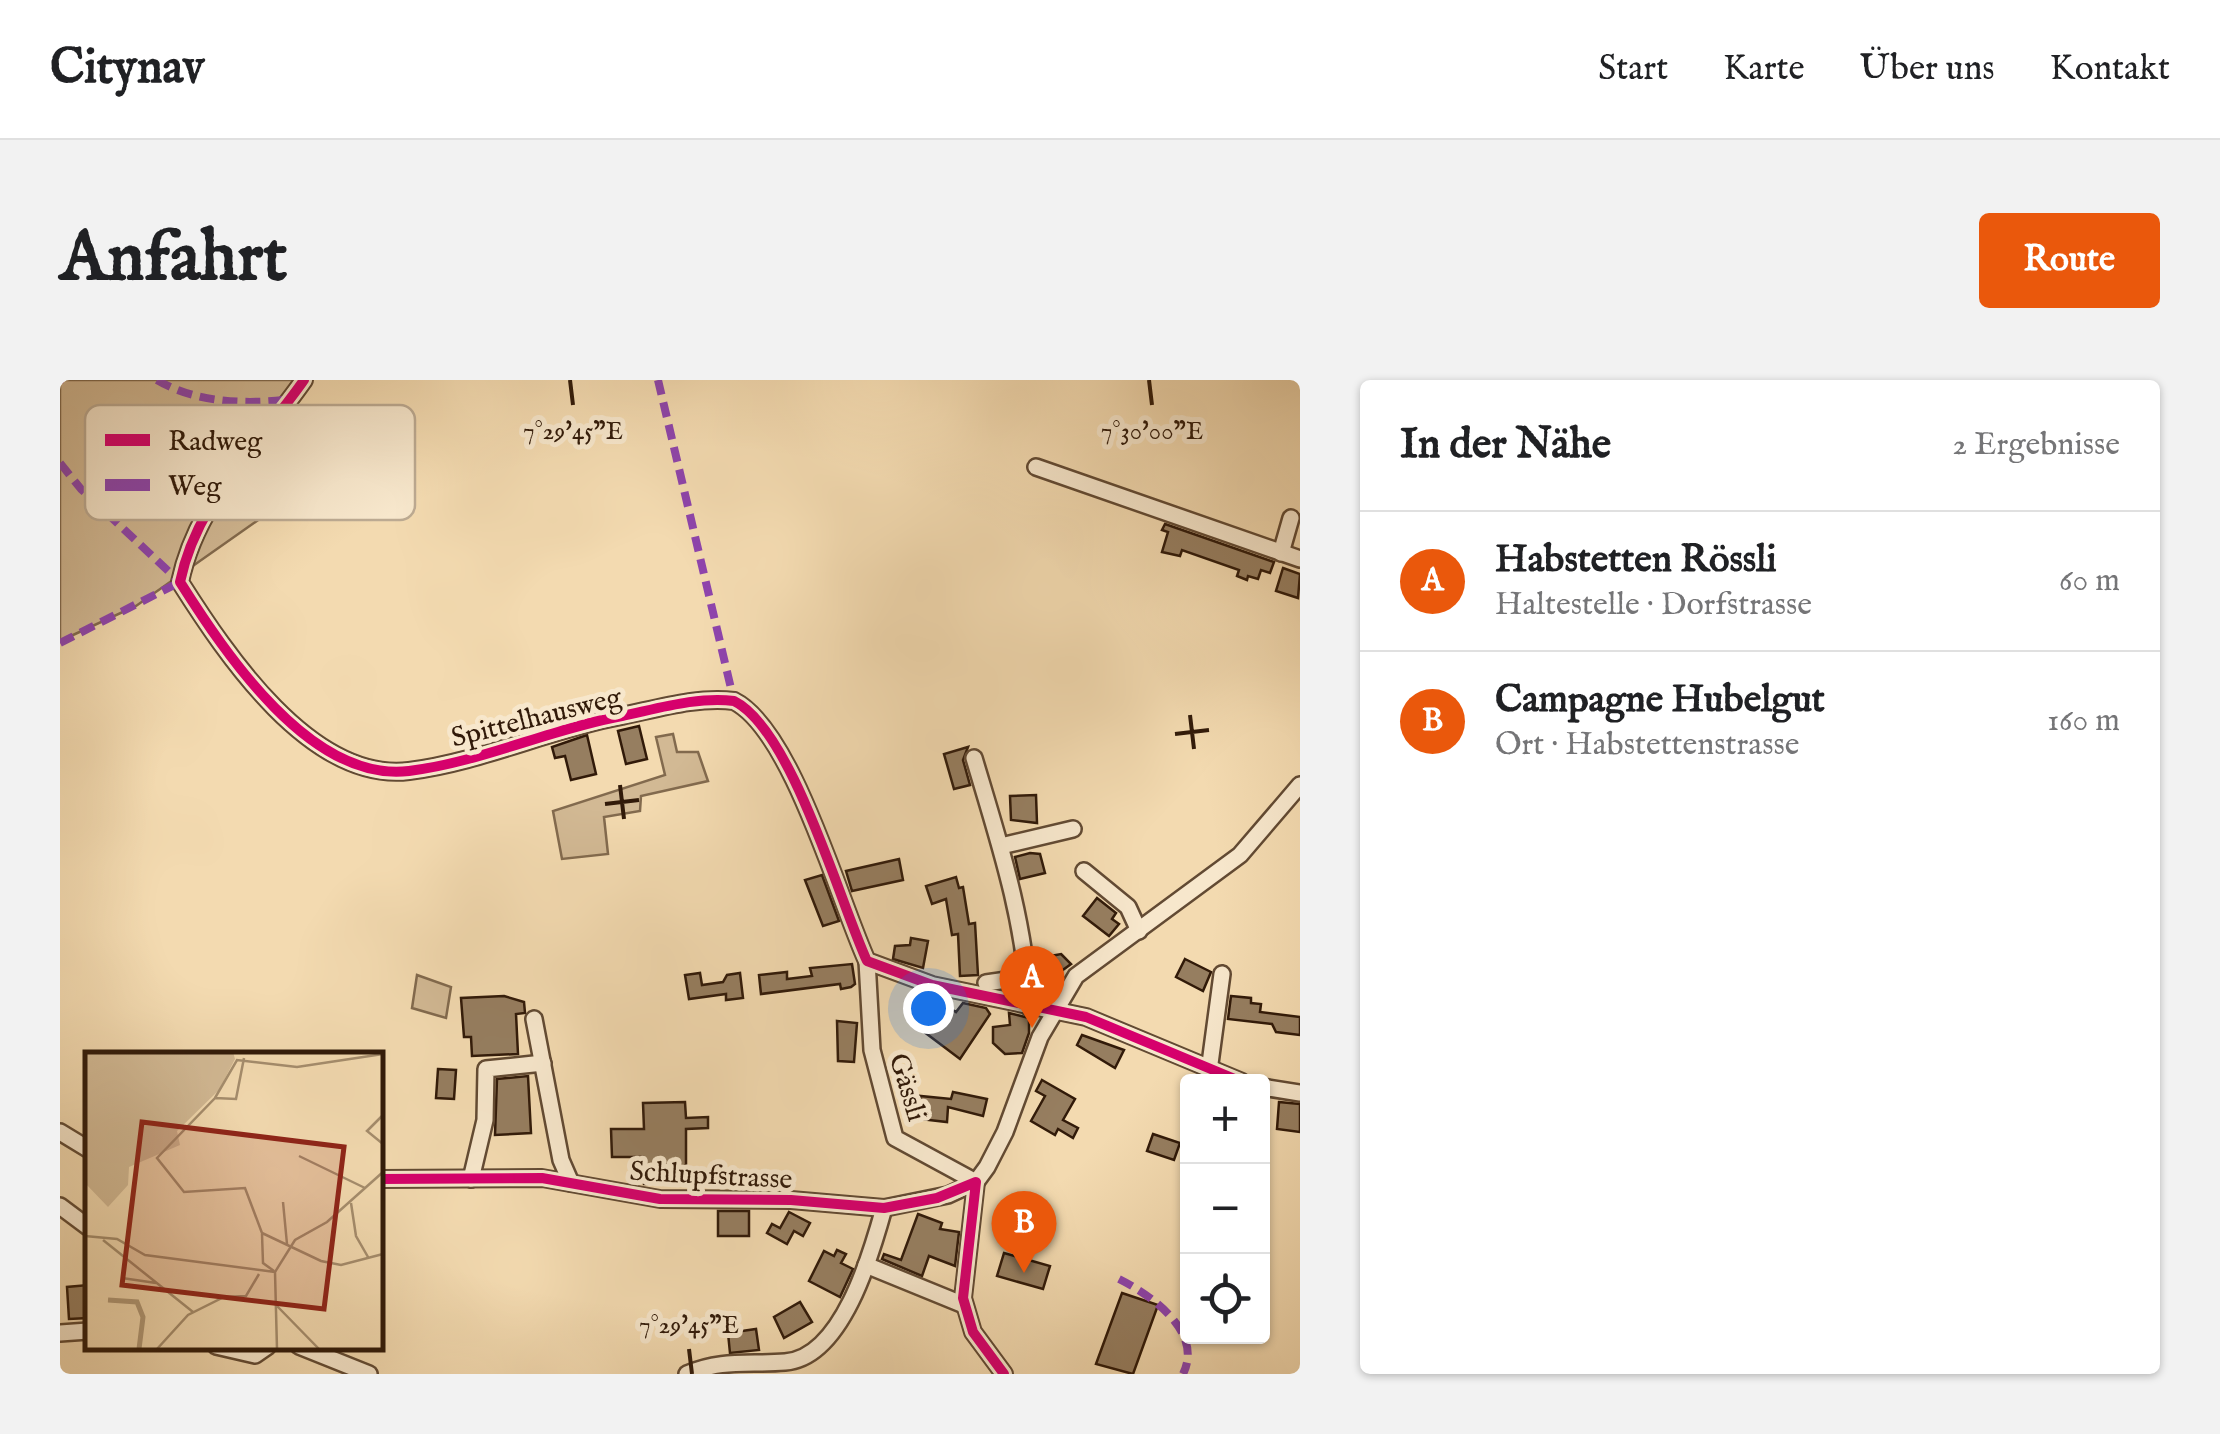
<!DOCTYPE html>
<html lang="de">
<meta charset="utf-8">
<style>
body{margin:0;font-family:"IM FELL English",serif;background:#f2f2f2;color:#202124}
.controls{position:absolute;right:30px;bottom:30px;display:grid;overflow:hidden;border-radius:10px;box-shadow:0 2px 8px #0004}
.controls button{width:90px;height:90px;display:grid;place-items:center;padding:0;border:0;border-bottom:2px solid #e0e0e0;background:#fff;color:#202124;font:50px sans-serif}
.you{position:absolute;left:868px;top:628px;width:35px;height:35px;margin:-25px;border:8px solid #fff;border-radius:50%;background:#1a73e8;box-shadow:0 0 0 15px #1a73e833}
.badge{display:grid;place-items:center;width:65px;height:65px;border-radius:50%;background:#ea580c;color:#fff;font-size:32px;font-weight:700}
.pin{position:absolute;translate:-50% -82px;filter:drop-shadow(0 2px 5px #0008)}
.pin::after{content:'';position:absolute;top:52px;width:35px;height:30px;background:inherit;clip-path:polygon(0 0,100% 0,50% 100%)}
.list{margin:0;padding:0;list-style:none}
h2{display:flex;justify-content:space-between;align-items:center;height:130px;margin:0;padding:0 40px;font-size:42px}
h2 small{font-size:32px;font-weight:400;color:#757577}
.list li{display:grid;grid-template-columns:65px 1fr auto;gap:30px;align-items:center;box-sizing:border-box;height:140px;padding:0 40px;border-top:2px solid #e0e0e0}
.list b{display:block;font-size:38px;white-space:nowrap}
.list p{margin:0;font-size:32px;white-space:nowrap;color:#757577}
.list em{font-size:32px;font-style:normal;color:#757577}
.icon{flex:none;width:55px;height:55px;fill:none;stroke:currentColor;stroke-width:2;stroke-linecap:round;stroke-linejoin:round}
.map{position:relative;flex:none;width:1240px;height:994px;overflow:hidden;border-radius:10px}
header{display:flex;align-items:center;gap:60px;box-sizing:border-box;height:140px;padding:0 50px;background:#fff;border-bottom:2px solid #e0e0e0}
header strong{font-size:48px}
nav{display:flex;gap:55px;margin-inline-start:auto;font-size:35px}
.intro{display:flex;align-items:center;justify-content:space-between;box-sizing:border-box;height:240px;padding:0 60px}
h1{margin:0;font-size:70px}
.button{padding:25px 45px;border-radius:10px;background:#ea580c;color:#fff;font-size:35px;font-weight:700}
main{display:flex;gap:60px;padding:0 60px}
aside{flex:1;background:#fff;border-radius:10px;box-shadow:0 2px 8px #0004}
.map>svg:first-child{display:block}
</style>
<header>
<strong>Citynav</strong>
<nav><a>Start</a><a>Karte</a><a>Über uns</a><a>Kontakt</a></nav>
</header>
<div class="intro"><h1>Anfahrt</h1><a class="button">Route</a></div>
<main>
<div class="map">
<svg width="1240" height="994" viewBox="0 0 1240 994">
<rect width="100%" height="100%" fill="#f3dab0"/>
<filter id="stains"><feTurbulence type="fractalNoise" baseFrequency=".002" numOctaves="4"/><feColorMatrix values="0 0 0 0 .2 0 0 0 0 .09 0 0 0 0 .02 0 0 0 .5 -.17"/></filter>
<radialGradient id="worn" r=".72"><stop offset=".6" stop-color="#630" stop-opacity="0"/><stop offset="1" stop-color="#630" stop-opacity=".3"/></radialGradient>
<g fill="#d2b994" stroke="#826a4e" stroke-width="2.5">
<path d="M0,0H236L216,25L245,107L76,226L0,261Z"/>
<path d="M613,354L617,372H638L648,401L581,416L580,431L544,437L548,474L502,479L493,431L605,395L596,357Z"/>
<path d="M357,595L391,607L386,638L352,628Z"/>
</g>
<g fill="#967e60" stroke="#311a09" stroke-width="2.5">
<path d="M1105,144L1214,182L1210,193L1201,190L1198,199L1188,196L1187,200L1177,196L1179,190L1122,170L1120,176L1102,172L1108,152L1102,150Z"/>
<path d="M1223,188L1240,194L1238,218L1216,211Z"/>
<path d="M579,346L587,379L566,384L558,351Z"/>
<path d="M527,355L536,394L511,400L505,376L495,378L492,367Z"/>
<path d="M908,367L903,380L910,405L894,409L884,374Z"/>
<path d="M976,415L977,443L951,440L950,416Z"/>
<path d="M970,473L980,474L985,493L960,499L955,477Z"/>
<path d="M839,479L843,500L792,511L786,491Z"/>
<path d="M762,495L779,541L763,546L745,500Z"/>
<path d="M896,497L899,508L903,507L909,544L915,543L918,595L900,596L898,554L892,555L886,519L872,524L866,506Z"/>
<path d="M1037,518L1056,533L1052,539L1059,544L1049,556L1023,536Z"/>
<path d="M851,558L868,561L863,588L833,579L835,566L850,565Z"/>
<path d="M1001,574L1011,584L996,595L990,618L979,616L982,594L978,593L991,576Z"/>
<path d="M1125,579L1151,592L1143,611L1116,597Z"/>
<path d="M792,584L795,604L791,607L781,609L780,604L701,614L699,595L727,592V599L752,596L750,588Z"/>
<path d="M640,593L642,605L663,602L667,595L680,593L683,618L666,620V614L629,619L625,595Z"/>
<path d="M444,616L464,622L465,633L456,634L458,674L412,676L411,657H404L401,618Z"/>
<path d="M1171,616L1191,618V623L1201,624L1200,632L1240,637V655L1216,652L1212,644L1168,639Z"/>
<path d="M903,623L926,628L930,634L900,679L859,648L867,631L878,636L886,626L896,632Z"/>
<path d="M949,633L969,638V653L962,673L945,674L933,663V647L950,645Z"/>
<path d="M777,641L797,643L794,682L778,681Z"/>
<path d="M1022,655L1064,670L1055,688L1017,665Z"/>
<path d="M378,689L396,690L394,719L376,718Z"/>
<path d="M468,696L471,753L435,755L437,699Z"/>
<path d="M982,700L1015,719L1003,740L1018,748L1013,758L998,749L995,755L971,741L985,716L976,711Z"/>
<path d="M893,712L927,719L923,736L888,727L887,742L851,738L853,722L860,723V716L891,719Z"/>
<path d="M625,722L626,738L648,737V748L626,749V803L584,804L583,777H552L551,749H584L583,723Z"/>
<path d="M1219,722L1240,724V752L1217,749Z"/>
<path d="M1093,754L1120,763L1114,780L1087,771Z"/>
<rect x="658" y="831" width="31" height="25"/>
<path d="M729,832L750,843L743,856L734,851L727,864L707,853L712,844L720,848Z"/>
<path d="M858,834L882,843L880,849L899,852L895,886L869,876L862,896L822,879L824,874L841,880Z"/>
<path d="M777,870L786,874L781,883L793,889L780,917L749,901L764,871L774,876Z"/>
<path d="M944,873L990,886L983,909L937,896Z"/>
<path d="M28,905V938L9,939L7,907Z"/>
<path d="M1062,913L1098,925L1073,994L1036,984Z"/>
<path d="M740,922L752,942L724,958L714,937Z"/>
<path d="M696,949L699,970L670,973L668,953Z"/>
</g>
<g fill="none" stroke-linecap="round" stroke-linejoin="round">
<g stroke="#624a33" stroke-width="20">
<g id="minor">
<path d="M244,0C198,66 137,120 120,202C165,273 251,403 349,391C421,382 490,349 562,336C596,329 639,316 674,321C732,350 779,520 807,581L872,605L1026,637L1182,702"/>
<path d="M976,87L1240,179"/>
<path d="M1221,173L1231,138"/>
<path d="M914,378C939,462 965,540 969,627"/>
<path d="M941,466L1013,449"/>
<path d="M1024,491L1068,527L1079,551"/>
<path d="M807,581L812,670L835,758L916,802"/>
<path d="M926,603L967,597"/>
<path d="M474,639L501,780L511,803"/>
<path d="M1149,691L1162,594"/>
<path d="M1202,707L1240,713"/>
<path d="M0,752L28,769"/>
<path d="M320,799L482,798L600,819L731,820L824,828L888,815L916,802L927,787L945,752L980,657L1016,596L1180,475L1240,405"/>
<path d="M411,799L425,740L426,689L483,683"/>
<path d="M916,802L903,918L913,952L944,994"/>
<path d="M0,826L28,847"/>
<path d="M806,885L904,925"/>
<path d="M0,953L28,951"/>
<path d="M156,966L195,975L208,966"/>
<path d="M239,966L309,994"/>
<path d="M627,994C662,979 689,985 725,982C782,978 811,875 824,828"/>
</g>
</g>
<use href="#minor" stroke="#f7e7cc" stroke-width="15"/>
<g stroke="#8e44ad" stroke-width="8" stroke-dasharray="15 8" stroke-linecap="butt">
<path d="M97,0C136,23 187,25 231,19"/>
<path d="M598,0L674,321"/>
<path d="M0,1L1,0"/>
<path d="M0,83L21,109L120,202"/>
<path d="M0,263L120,202"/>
<path d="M1059,899C1091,915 1144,952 1123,994"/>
</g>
<g stroke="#f7e7cc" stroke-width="16">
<g id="cycleway">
<path d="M244,0C198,66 137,120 120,202C165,273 251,403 349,391C421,382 490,349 562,336C596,329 639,316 674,321C732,350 779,520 807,581L872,605L1026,637L1182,702"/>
<path d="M320,799L482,798L600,819L731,820L824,828L877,818L916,802L903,918L913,952L944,994"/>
</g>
</g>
<use href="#cycleway" stroke="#d6006c" stroke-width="10"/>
</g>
<path fill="none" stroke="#311a09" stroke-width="4" d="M510,0L513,25M1089,0L1092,25M1130,335L1134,369M1115,354L1149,350M560,405L564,439M545,424L579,420M629,969L632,994"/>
<g text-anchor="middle" stroke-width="10" stroke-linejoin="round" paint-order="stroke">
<g font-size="28" fill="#311a09" stroke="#f7e7cc">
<text transform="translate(476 336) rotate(-14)" y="10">Spittelhausweg</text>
<text transform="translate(849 707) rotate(73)" y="10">Gässli</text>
<text transform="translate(651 794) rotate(3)" y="10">Schlupfstrasse</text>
</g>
</g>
<g transform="translate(25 672)">
<rect width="298" height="298" fill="#f3dab0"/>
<path d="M0,0H148L150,7L134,38L92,79L95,93L44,115L43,133L23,155L0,131Z" fill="#d2b994"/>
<path fill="none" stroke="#b19977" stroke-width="5" d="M23,248L52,250L58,265L54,297"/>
<path fill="none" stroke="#a58d6d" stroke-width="2.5" d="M298,2L212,15L152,8L130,46L72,106L99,140L160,136L177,181L236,209L256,213L298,202M130,46L151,47L159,6M298,63L282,79L298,92M214,104L280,136M198,150L202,192M266,151L271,184L283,205M177,182L178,211L189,219M0,184L32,187L60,203L190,220M18,188L108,260M37,226L71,231M192,254L234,297M72,297L103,263L139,245L161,244L174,222M192,297L190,220L210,188L242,170L298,120"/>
<path fill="#8f2418" fill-opacity="0.15" stroke="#8f2418" stroke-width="5" d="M57,70L259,95L239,257L37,233Z"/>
<rect width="298" height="298" fill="none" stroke="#311a09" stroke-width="5"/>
</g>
<rect x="25" y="25" width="330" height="115" rx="15" fill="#f7e7cc" stroke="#bcaa92" stroke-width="2.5"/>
<rect x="45" y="54" width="45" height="12" fill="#d6006c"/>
<rect x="45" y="99" width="45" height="12" fill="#8e44ad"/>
<g font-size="28" fill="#311a09">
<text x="108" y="70">Radweg</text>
<text x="108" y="115">Weg</text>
</g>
<g font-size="25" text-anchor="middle" fill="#311a09" stroke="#f7e7cc" stroke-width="10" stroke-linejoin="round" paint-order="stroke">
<text x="513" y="59">7°29'45"E</text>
<text x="1092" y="59">7°30'00"E</text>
<text x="629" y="953">7°29'45"E</text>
</g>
<rect width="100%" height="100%" filter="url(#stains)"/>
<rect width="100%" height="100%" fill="url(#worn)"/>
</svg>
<div class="controls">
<button>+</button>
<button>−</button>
<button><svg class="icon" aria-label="locate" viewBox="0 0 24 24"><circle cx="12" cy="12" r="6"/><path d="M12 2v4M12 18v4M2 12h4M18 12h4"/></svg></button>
</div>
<div class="you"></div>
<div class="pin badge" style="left:972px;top:648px">A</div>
<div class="pin badge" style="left:964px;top:893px">B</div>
</div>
<aside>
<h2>In der Nähe<small>2 Ergebnisse</small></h2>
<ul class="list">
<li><span class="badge">A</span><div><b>Habstetten Rössli</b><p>Haltestelle · Dorfstrasse</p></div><em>60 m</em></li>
<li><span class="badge">B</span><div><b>Campagne Hubelgut</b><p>Ort · Habstettenstrasse</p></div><em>160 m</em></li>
</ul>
</aside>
</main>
